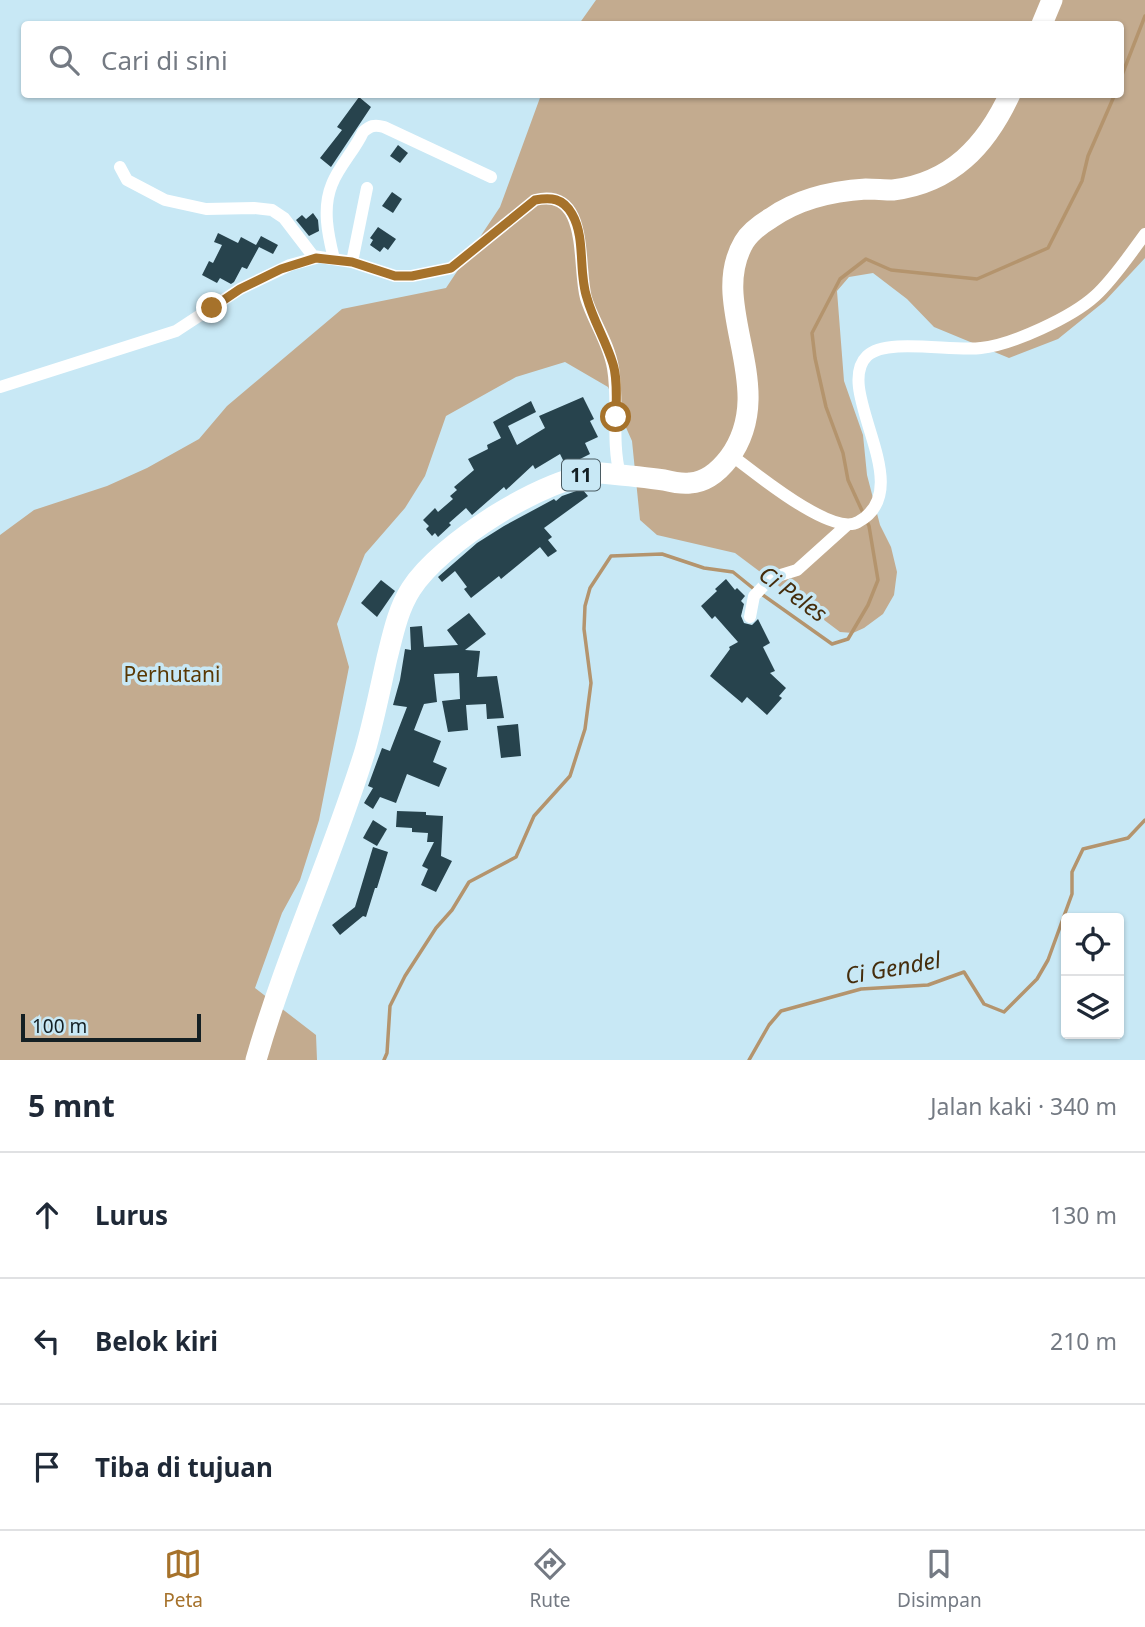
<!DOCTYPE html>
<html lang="id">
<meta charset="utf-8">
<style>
body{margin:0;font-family:"Noto Sans",sans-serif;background:#f6f6f7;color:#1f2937}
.controls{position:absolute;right:21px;bottom:21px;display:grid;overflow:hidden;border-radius:7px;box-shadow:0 2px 5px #0004}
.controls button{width:63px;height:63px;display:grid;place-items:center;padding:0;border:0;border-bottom:2px solid #e0e1e3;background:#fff;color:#1f2937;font:35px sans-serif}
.scale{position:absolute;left:21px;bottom:18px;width:180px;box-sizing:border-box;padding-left:7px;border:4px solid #142024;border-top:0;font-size:19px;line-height:24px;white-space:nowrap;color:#142024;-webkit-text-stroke:5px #c8e8f5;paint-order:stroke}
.stop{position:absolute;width:21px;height:21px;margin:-16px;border:5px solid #a6722b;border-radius:50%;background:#fff}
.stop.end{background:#a6722b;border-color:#fff;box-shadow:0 2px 7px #0008}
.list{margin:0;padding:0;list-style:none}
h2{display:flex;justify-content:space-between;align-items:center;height:91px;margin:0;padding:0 28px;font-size:30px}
h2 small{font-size:23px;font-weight:400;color:#747a83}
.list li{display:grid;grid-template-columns:46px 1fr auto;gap:21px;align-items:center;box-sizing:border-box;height:126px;padding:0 28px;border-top:2px solid #e0e1e3}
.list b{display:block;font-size:26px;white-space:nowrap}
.list em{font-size:23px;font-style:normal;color:#747a83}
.icon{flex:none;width:38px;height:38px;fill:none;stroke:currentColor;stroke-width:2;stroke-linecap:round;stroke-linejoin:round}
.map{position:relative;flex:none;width:1145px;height:1060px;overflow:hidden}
.search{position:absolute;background:#fff;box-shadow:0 2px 5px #0004;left:21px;right:21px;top:21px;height:77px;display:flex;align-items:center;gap:18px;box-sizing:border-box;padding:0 24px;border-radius:7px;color:#747a83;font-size:26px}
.sheet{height:469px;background:#fff}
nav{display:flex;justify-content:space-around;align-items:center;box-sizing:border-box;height:98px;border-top:2px solid #e0e1e3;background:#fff;font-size:19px;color:#747a83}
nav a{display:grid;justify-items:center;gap:4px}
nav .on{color:#a6722b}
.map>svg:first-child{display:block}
</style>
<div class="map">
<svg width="1145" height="1060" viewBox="0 0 1145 1060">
<rect width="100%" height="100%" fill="#c8e8f5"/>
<path fill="#c3ab8f" d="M596,0H1145V258L1105,301L1058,339L1009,358L934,327L907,299L873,273L849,277L837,291L844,381L863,435L867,475L880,525L891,547L897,572L894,595L883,614L864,628L853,633L840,632L735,553L657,535L640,520L632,441L608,387L565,362L516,377L446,416L425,476L405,508L365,554L337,624L349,667L319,820L300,880L282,913L255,988L316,1035L317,1060H0V535L34,510L107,486L147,468L199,439L227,406L342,309L446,288L500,207L541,95L1120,94V24H579Z"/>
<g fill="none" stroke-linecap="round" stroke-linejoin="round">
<g stroke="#b4946d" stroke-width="3.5">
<path d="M1120,80L1145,16"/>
<path d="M760,593L832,644L848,639L868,605L878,580L869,526L848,480L843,453L826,407L815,358L812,333L840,279L866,259L891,270L977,279L1048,248L1082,181L1088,156L1115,94"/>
<path d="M384,1060L387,1053L390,1006L405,976L436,928L452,910L469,882L516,857L534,816L570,776L585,729L591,683L584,629L585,606L590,588L611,556L662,554L704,568L733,572L754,589"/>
<path d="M749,1060L769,1025L781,1011L861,989L928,985L964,972L984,1004L1004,1012L1037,979L1048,960L1072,894V872L1083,849L1128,838L1145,820"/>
</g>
</g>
<g fill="#27434d">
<path d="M359,97L371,107L331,167L320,158L342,130L337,127Z"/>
<path d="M398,145L408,153L400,163L390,156Z"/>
<path d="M392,192L402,199L393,213L382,206Z"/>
<path d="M313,213L318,220L319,231L309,236L296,220L302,215L306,219Z"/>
<path d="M378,227L396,239L388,250L384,247L380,252L370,245L373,240L370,238Z"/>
<path d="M218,233L238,243L241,237L256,245L261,236L278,245L273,254L259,247L247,269L242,267L234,282L231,284L220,278L217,283L202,275L209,261L213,263L222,245L214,242Z"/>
<path d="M583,397L594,419L590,421L598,437L585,443L590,454L566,466L560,454L535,469L533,465L506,490L504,487L472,515L466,508L449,523L451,525L438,537L435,533L432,536L426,529L429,526L423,520L435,508L438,512L453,499L450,496L457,490L454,487L474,470L468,459L488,449L487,445L501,438L493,422L531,401L536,412L508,426L517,445L545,428L539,416Z"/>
<path d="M582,489L588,496L544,528L552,537L548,540L557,551L548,557L540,547L501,579L499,576L471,598L464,589L467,587L455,571L442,582L438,577L477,543L504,526L554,499L556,501L562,496Z"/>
<path d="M726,579L735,590L737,588L745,596L741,601L744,604L741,616L744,623L752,625L758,619L770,643L763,647L775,671L770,673L786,688L779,696L782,698L767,715L747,697L742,703L710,676L730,649L729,647L738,642L715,616L712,619L701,606L717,591L715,589Z"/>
<path d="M381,580L395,591L377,617L361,603Z"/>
<path d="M469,613L486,634L465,650L480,651L477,677L497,676L504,718L487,719L486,704L466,705L468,730L448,732L442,701L460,699L459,673L434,674L437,702L424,704L414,730L441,741L433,762L447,768L439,787L407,774L396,803L380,797L373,809L364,803L373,788L368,786L382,748L390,751L407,707L393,705L400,680L405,649L411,650L410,627L422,626L424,647L458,645L447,630Z"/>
<path d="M518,724L521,756L501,758L497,726Z"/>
<path d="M397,811L426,812V815L443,816L441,856L452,861L436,892L421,885L428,869L422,866L434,842H427L428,833L412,832V828L396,827Z"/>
<path d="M373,820L387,829L377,846L363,838Z"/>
<path d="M373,847L388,852L377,888H375L366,917L363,916L340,935L332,925L355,907Z"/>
</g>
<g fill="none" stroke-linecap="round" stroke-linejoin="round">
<g stroke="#fff" stroke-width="12">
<path d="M120,167L127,180L165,200L206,209L254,208L272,210L284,218L313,256L352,262L395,276H412L451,268L535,200C590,187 577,265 586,298C593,321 609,343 613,368C619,403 611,440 620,475"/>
<path d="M334,259C328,235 322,208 332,184C339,166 355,150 363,132C370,126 374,124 384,127L491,177"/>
<path d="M352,262L367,188"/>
<path d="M0,387L176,331L240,289L290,265L316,258"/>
<path d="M731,455C754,472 832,537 858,522C920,489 832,390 867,356C886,337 953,352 981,348C1012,345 1072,317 1095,296C1113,280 1131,253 1145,234"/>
<path d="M750,617L754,596L771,578L797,570L847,525"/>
</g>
<g stroke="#fff" stroke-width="21">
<path d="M1042,24L1052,0"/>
<path d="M256,1060C286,955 333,855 365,751C374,720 380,689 387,658C393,634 398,609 411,589C440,543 547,475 601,473C622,475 643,477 664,480C672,482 682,484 690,483C707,482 719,471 729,458C781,387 706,306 744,242C750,232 761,224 771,218C798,199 834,191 866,189C875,189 884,190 893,190C951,183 986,146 1010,94"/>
</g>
</g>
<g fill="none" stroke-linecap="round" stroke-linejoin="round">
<path stroke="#a6722b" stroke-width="9" d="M212,308L240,289L281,269L316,258L352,262L395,276H412L451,268L535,200C551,197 563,198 572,214C586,238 578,272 587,298C593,320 606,341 613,364C618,380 616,400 616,417"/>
</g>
<g text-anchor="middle" stroke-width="7" stroke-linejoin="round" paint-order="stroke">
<rect fill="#c8e8f5" stroke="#4a5c63" stroke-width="2" x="562" y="459.5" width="38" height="31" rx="5"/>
<g font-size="19" font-weight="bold" fill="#142024">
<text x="581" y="482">11</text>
</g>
<g font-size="21" fill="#593803" stroke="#c8e8f5">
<text x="172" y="682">Perhutani</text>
</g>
<g font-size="23" font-style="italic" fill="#452d0c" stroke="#c8e8f5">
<text transform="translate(793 594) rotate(36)" y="8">Ci Peles</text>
<text transform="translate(893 968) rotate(-10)" y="8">Ci Gendel</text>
</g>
</g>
</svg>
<div class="controls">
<button><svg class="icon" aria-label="locate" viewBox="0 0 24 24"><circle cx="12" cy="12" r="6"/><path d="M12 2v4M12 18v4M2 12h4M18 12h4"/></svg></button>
<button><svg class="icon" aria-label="layers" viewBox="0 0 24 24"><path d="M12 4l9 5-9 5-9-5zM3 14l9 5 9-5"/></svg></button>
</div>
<div class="scale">100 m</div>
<div class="stop" style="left:616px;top:417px"></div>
<div class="stop end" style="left:212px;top:308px"></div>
<div class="search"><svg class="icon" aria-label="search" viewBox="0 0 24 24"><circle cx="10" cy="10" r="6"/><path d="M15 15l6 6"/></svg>Cari di sini</div>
</div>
<section class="sheet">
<h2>5 mnt<small>Jalan kaki · 340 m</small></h2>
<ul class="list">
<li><svg class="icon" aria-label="ahead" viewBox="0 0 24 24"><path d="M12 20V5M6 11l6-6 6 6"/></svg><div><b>Lurus</b></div><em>130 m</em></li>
<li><svg class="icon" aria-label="left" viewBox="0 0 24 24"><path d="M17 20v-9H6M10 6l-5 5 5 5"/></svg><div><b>Belok kiri</b></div><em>210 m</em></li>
<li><svg class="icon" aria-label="arrive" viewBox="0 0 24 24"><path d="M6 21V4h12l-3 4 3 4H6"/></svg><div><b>Tiba di tujuan</b></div></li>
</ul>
</section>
<nav>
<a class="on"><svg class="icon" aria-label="map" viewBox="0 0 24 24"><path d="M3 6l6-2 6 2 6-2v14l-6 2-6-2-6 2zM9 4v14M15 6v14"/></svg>Peta</a>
<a><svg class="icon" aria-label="directions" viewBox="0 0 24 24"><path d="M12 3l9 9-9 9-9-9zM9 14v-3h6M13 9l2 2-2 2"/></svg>Rute</a>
<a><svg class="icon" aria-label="saved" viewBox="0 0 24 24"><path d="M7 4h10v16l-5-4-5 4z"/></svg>Disimpan</a>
</nav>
